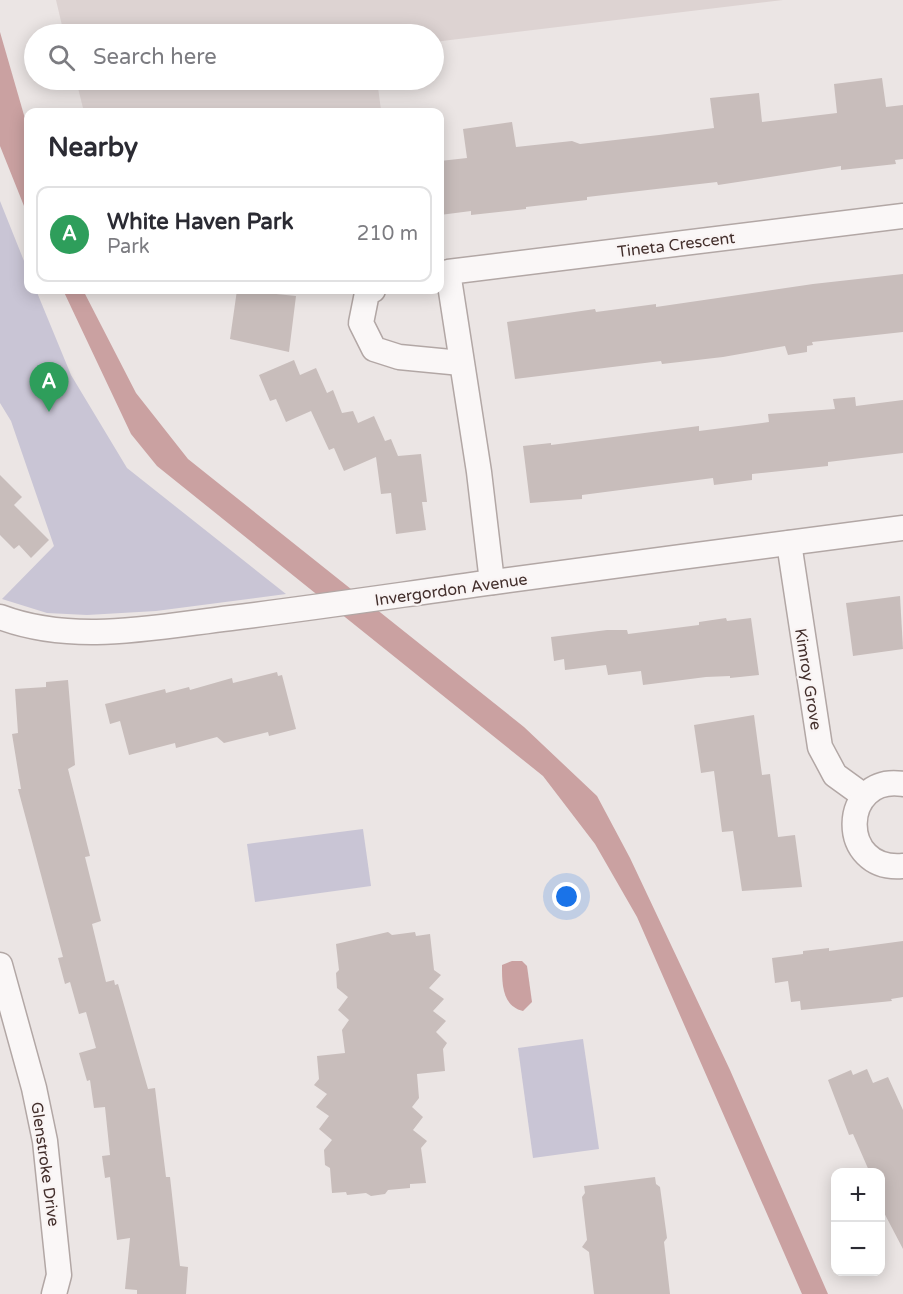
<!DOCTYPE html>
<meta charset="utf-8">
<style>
body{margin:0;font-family:"Varela Round",sans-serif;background:#f7f7f7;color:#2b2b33}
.controls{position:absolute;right:18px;bottom:18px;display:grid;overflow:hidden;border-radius:12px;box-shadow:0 3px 15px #0003}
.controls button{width:54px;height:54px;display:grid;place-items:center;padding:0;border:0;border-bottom:2px solid #e1e1e2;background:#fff;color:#2b2b33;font:30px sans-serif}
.you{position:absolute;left:567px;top:897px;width:21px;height:21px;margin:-15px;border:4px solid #fff;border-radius:50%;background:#1a73e8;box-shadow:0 0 0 9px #1a73e833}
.badge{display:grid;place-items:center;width:39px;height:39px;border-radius:50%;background:#3b7353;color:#fff;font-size:20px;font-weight:700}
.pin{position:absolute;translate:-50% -50px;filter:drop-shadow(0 2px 3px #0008)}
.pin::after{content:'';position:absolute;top:32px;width:21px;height:18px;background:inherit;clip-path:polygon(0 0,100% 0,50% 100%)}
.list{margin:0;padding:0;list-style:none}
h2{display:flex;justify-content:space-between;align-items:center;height:78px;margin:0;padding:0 24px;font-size:26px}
h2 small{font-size:20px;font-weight:400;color:#7c7c81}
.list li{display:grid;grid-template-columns:39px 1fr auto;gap:18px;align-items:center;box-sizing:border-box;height:96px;margin:0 12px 12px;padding:0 12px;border:2px solid #e1e1e2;border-radius:12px}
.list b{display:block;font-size:22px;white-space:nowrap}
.list p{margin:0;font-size:20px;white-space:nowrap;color:#7c7c81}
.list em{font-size:20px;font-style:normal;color:#7c7c81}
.icon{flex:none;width:33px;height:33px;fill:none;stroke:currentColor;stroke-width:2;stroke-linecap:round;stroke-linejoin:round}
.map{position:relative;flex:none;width:903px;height:1294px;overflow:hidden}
.search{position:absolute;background:#fff;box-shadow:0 3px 15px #0003;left:24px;top:24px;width:420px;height:66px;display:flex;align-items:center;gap:15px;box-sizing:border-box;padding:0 21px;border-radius:33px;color:#7c7c81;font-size:22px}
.panel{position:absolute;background:#fff;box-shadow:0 3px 15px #0003;left:24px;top:108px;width:420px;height:186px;border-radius:12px}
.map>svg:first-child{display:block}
</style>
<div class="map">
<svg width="903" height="1294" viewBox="0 0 903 1294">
<rect width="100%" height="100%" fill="#ebe5e4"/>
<g fill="#ddd3d2">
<path d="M56,0H783L434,42V34H64Z"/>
<path d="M76,80H377L381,110L362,112H84Z"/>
</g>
<g fill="#c9c5d5">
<path d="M0,201L28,271V290H36L71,375L127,468L286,594L156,611L87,615L47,613L2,599L54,546L11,421L0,403Z"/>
<path d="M363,829L371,886L255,902L247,844Z"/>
<path d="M583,1039L599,1149L533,1158L518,1048Z"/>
</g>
<g fill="#caa1a1">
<path d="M0,32L28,129V216L0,146Z"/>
<path d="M63,290H83L136,393L188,459L524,727L597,796L630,858L730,1070L828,1294H802L637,917L595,844L543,776L157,466L131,434Z"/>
<path d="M512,961H522L527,966L532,1002L523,1011C502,1006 502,984 502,965Z"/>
</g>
<g fill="#c8bdbb">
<path d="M882,78L886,107L903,105V159L895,160L896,164L841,170V166L718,185L717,182L587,197V200L526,207V209L471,215V211L440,215V161L467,158L463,129L512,122L516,147L572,141L580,144L659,135L714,128L710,98L759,93L762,122L837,113L834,84Z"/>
<path d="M903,274V332L812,342L813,345L807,346V352L788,355L785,346L723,357L662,364L661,361L515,379L507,322L595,309L596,312L656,304V307L813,284Z"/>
<path d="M237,290L296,296L289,352L230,339Z"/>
<path d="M294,360L300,375L316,368L327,393L333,390L342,413L353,411L358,423L374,416L385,441L391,439L398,456L421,454L427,502H422L426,530L396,534L391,493L381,494L376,457L344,471L334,448L329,450L311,411L286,422L276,399L270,401L259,375Z"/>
<path d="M855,397L856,406L903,400V453L828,462V466L752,474V480L714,485L713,478L582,495V499L530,503L523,446L551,443V445L699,426V431L769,422L768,414L835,409L833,399Z"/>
<path d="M0,475L22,497L14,505L49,540L31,558L19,545L14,549L0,535Z"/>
<path d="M900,596L903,649L853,656L846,603Z"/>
<path d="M726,618L727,621L751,618L759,675L730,678V676L706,677L643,685L641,671L608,675L606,665L565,670L564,659L554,661L551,637L607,630H627L628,634L699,625V622Z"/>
<path d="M277,672L278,676L282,675L296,729L269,736L268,732L224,743L217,737L176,748L175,743L129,755L120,721L110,724L105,704L165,689L166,693L189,687L190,690L232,678L233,683Z"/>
<path d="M68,680L75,765L68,769L90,856L85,857L101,921L92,924L106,982L114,980L115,985L118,984L148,1089L155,1088L166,1177H170L180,1266L188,1267L186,1294H137V1290L125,1289L130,1238L117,1240L110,1177L105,1178L102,1156L110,1155L105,1107L94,1108L90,1080L87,1081L79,1053L96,1048L86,1012L79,1014L70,982L65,984L58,958L63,957L18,789H21L12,734L18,733L15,689L46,687V682Z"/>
<path d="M754,715L762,775L770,774L778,837L795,835L802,887L742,891L733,831L722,832L714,771L701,773L694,725Z"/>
<path d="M388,932L392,935L415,932L416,936L430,934L434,970L441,975L429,988L444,999L433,1011L446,1021L436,1032L447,1043L443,1049L445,1071L417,1074L419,1098L412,1107L423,1117L413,1130L427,1141L421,1148L426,1183L410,1184V1188L388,1190L385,1194L371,1196L366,1193L347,1195L346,1192L332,1193L330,1168L325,1165L324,1150L332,1140L319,1129L329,1116L316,1107L327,1094L314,1085L319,1079L317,1056L345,1053L342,1030L349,1020L338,1010L348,997L337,988L336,973L339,970L336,944Z"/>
<path d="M903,941V997L891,999L892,1001L801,1010L800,1001L791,1002L788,981L775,983L772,958L803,954V951L829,948V951Z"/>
<path d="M867,1069L873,1083L888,1077L903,1110V1249L880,1205V1173H870L853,1134L849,1135L828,1080L851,1070L853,1075Z"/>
<path d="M655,1177L656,1184L660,1187L667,1238L664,1242L670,1294H594L589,1252L582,1247L587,1240L582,1197L585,1193L584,1186Z"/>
</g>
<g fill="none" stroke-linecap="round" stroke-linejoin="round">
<g stroke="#b2a7a5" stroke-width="27">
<g id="minor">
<path d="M373,290L367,293L361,323L374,349L399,357L461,363"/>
<path d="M789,543L820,747L835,775L864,796"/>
<path d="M492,582L479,472L448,272L903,216"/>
<path d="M0,617C74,645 155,627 231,618C319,607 406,594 494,582C630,563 767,546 903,528"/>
<path d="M903,784C840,774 837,872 903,866"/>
<path d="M0,965L34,1088L45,1141L59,1275L54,1294"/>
</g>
</g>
<use href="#minor" stroke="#faf7f7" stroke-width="24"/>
</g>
<g text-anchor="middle" stroke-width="4.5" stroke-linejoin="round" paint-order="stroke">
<g font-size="16" fill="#432f2c" stroke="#f9f4f4">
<text transform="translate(676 244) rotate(-7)" y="6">Tineta Crescent</text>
<text transform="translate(451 589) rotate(-8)" y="6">Invergordon Avenue</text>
<text transform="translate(809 679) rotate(81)" y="6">Kimroy Grove</text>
<text transform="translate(46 1164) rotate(82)" y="6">Glenstroke Drive</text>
</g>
</g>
</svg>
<div class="controls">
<button>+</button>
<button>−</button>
</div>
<div class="you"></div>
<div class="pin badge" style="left:49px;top:412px;background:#2e9e5b">A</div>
<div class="search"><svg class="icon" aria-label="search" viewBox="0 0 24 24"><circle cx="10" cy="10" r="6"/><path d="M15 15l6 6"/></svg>Search here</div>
<section class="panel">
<h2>Nearby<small></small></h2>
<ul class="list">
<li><span class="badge" style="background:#2e9e5b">A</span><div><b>White Haven Park</b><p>Park</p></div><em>210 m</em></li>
</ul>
</section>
</div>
